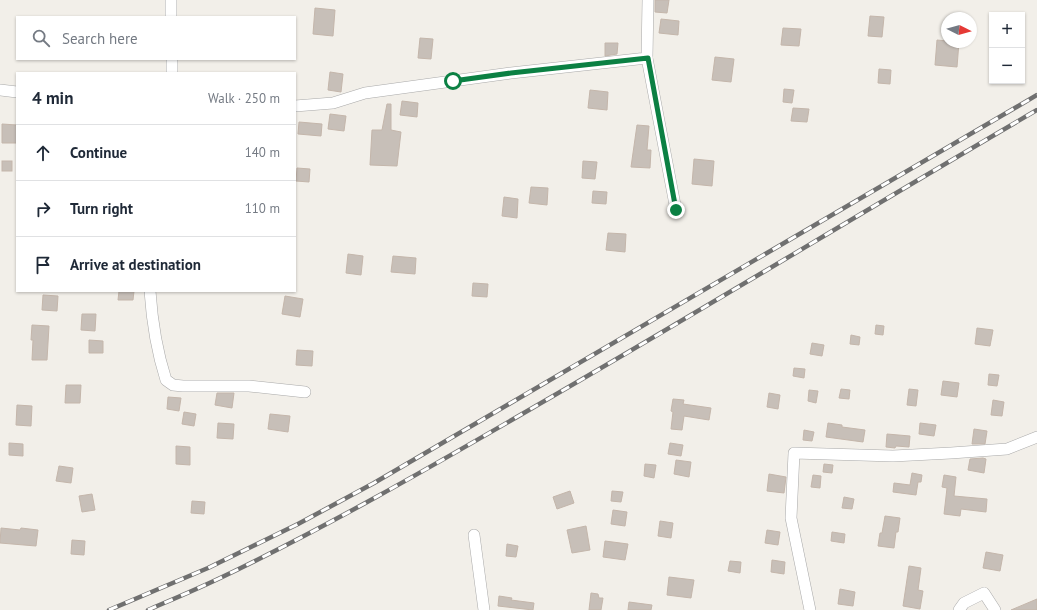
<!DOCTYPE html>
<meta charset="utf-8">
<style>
body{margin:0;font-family:"PT Sans",sans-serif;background:#f6f6f7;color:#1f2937}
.controls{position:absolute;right:12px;top:12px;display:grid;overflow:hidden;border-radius:0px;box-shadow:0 1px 3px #0004}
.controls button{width:36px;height:36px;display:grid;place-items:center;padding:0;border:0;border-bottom:1px solid #e0e1e3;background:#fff;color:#1f2937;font:20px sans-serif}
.compass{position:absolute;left:941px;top:12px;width:36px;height:36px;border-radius:50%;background:#fff;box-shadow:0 1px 3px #0004;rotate:96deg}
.stop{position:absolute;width:12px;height:12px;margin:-9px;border:3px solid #0b8043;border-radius:50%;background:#fff}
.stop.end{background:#0b8043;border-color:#fff;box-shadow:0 1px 4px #0008}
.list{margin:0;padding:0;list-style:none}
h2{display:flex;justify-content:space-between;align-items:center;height:52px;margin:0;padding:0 16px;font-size:17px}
h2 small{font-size:13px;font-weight:400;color:#747a83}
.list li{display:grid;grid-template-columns:26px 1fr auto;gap:12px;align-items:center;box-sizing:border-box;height:56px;padding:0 16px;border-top:1px solid #e0e1e3}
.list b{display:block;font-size:15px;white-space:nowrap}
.list em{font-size:13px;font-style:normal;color:#747a83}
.icon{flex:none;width:22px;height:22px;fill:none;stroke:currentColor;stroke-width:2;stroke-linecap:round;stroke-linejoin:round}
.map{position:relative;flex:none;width:1037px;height:610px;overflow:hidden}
.search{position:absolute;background:#fff;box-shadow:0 1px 3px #0004;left:16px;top:16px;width:280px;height:44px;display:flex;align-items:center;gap:10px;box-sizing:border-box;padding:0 14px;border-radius:0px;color:#747a83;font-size:15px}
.panel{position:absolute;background:#fff;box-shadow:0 1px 3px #0004;left:16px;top:72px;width:280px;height:220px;border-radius:0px}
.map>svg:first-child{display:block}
</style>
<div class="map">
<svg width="1037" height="610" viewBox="0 0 1037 610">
<rect width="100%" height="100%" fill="#f2efe9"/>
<g fill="#c7bfb8" stroke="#c4b6ab">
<path d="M655,0H669L667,13L655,12Z"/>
<path d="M315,8L335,10L333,36L313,34Z"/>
<path d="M870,16L884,17L882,37L868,36Z"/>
<path d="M661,19L679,21L678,35L659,33Z"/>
<path d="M783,28L801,29L799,46L781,45Z"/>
<path d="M420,38L433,39L431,59L418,58Z"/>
<path d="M937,40L947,41V42H959L957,67L935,65Z"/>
<path d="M605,43H618L617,54L605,56Z"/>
<path d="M715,57L734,59L731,82L712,80Z"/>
<path d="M879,69L891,70L890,84L878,83Z"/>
<path d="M330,72L343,74L341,92L328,90Z"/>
<path d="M784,89L794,90L792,103L783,102Z"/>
<path d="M590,90L608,92L607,110L588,108Z"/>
<path d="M402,101L418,103L417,117L400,115Z"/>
<path d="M387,104H391V130L401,132L397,166L370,165L372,130H382Z"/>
<path d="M793,108L809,109L807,122L791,121Z"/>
<path d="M330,114L346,116L344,131L328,129Z"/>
<path d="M299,122L322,124L321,136L298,134Z"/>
<path d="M2,124L17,125V143H2Z"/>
<path d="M637,125L649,126L647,150H651L650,168L631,167Z"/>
<path d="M694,159L714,161L712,186L692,184Z"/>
<rect x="2" y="161" width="10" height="10"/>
<path d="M583,161L597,162L595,179L582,178Z"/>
<path d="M297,168L310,169L309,182L296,181Z"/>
<path d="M531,187L548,188L547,205L529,203Z"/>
<path d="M593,191L607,192L606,204L592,203Z"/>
<path d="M504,197L518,199L517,218L502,216Z"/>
<path d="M608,233L626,234L625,252L606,250Z"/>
<path d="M348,254L363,256L361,275L346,273Z"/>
<path d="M393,256L416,258L415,274L391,272Z"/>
<path d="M473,283L488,284L487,297L472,296Z"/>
<path d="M119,291H134L133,300H118Z"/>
<path d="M43,295L58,296L57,311L42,310Z"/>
<path d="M285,296L303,299L300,317L282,314Z"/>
<path d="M82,314H96L95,331L81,330Z"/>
<path d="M32,325L49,326L47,360H32L33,340H31Z"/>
<path d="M876,325L884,326L883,335L875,334Z"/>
<path d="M977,328L993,330L990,346L975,344Z"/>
<path d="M851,335L860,337L859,345L850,344Z"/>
<path d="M89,340L103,341V353H89Z"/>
<path d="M812,343L824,345L822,356L810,354Z"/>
<path d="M297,350L313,351L312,366L296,365Z"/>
<path d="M794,368L805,369L804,378L793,376Z"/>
<path d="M989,374L999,375L997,386L988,385Z"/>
<path d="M943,381L959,383L957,397L941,395Z"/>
<path d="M66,385H81L80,403H65Z"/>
<path d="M841,389L850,390L849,399L839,398Z"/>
<path d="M909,389L918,390L916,406L907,405Z"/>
<path d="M809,390L818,391L816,403L808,401Z"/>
<path d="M217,393H234L232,408L215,405Z"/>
<path d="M769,393L780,395L778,409L767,407Z"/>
<path d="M168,397L181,398L179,411L167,409Z"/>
<path d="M673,399L684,400L683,404L711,408L709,420L684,416L682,430L671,429L673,412L671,411Z"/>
<path d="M993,400L1004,402L1002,416L991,415Z"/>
<path d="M17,405L32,406L31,426L16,425Z"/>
<path d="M184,412L196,414L194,426L182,424Z"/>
<path d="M270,414L290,416L288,432L268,429Z"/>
<path d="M218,423L234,424L233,439L217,438Z"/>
<path d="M828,423L842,425V427L865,430L863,442L826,437Z"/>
<path d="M920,423L936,425L934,436L919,434Z"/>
<path d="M974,429L987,431L985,444H972Z"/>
<path d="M804,430L814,432L812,441L803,440Z"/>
<path d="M887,434L910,436L909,447L896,446L895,448L886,447Z"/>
<path d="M9,443L23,444V456L9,455Z"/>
<path d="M670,443L683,445L681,456L668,454Z"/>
<path d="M176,446L190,447V465L176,464Z"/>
<path d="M983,458L986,459L984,473L968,470L970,459Z"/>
<path d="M676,460L691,462L689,477L674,474Z"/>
<path d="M645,464L656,465L654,478L644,476Z"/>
<path d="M824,464L833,465L832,473L823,472Z"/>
<path d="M59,466L73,468L71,483L56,481Z"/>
<path d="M912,473L922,475L921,482H918L916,495L893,492L894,483L910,485Z"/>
<path d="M769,474L786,477L784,493L767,491Z"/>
<path d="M813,475L821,476L820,488L811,487Z"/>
<path d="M944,475L956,477L954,496L987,499L986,512L961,509L960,516L944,514L947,488L942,487Z"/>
<path d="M570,491L574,503L557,509L553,497Z"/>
<path d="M612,491L623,492L621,502L611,501Z"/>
<path d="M92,494L95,510L82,512L79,496Z"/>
<path d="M844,497L854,499L852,509L842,508Z"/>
<path d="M192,501L205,502L204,514L191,513Z"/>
<path d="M613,510L627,512L625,526L611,524Z"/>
<path d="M885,516L900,518L898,532H896L894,548L878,546L880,533H882Z"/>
<path d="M660,521L673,523L671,538L658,536Z"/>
<path d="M586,526L590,550L572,553L567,530Z"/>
<path d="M1,528L20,530L21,528L38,530L36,546L0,543Z"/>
<path d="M767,530L780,532L778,545L765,543Z"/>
<path d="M832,532L845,534L844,543L831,541Z"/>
<path d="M72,540L85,541L84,555L71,554Z"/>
<path d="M605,541L628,544L625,560L603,557Z"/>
<path d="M507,544L518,546L516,557L506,556Z"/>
<path d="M986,552L1003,555L1000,571L983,568Z"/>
<path d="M772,560L785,562L784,574L771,572Z"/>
<path d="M730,561L741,562L740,573L728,571Z"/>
<path d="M909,566L921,568L918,590L923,591L920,609L903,606Z"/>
<path d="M669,577L694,580L691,598L667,595Z"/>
<path d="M840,589L855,592L853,606L838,604Z"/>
<path d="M591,593L598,594L599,598H603L601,610H589Z"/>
<path d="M499,596L512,598L511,600L534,603L533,610L498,606Z"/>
<path d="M1037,599V610H1011Z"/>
<path d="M629,602L652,605L651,610H628Z"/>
</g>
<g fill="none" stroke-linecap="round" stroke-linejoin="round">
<g stroke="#a9a9a9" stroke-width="12">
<g id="street">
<path d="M171,0V17"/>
<path d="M647,58L676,210"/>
<path d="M172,59V73"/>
<path d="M0,90L17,92"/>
<path d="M295,106L333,103L365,93L511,73L647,58L648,0"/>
<path d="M150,291C152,321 157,352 166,380L173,385L183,386H249L305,392"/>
<path d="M474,535L484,610"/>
<path d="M810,610L791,518L794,453L893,456L951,453L1007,449L1037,437"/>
<path d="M959,610L964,603L984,593L995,610"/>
</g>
</g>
<use href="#street" stroke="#fff" stroke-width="11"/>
<g stroke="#707070" stroke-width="4.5">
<g id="rail">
<path d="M109,610L208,568L298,524L374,483L1037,95"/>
<path d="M148,610C171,600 195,590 218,579C325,528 427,469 529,410C699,312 867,209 1037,110"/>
</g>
</g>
<use href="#rail" stroke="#fff" stroke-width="3" stroke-dasharray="9" stroke-linecap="butt"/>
</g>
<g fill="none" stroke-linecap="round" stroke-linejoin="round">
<path stroke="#0b8043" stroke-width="5" d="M453,81L511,73L648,58L676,210"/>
</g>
</svg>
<div class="controls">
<button>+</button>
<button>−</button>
</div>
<svg class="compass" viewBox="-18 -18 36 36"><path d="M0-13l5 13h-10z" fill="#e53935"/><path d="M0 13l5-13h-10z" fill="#747a83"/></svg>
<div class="stop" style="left:453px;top:81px"></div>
<div class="stop end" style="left:676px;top:210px"></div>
<div class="search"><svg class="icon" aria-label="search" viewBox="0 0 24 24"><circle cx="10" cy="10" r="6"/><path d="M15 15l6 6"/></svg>Search here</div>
<section class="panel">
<h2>4 min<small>Walk · 250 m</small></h2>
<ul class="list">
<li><svg class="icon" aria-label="ahead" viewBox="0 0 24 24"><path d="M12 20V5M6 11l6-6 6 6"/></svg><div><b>Continue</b></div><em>140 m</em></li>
<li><svg class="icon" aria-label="right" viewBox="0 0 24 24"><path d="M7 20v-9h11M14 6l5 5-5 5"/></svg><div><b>Turn right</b></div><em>110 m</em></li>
<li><svg class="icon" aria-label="arrive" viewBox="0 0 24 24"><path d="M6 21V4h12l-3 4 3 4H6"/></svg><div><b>Arrive at destination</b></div></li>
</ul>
</section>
</div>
